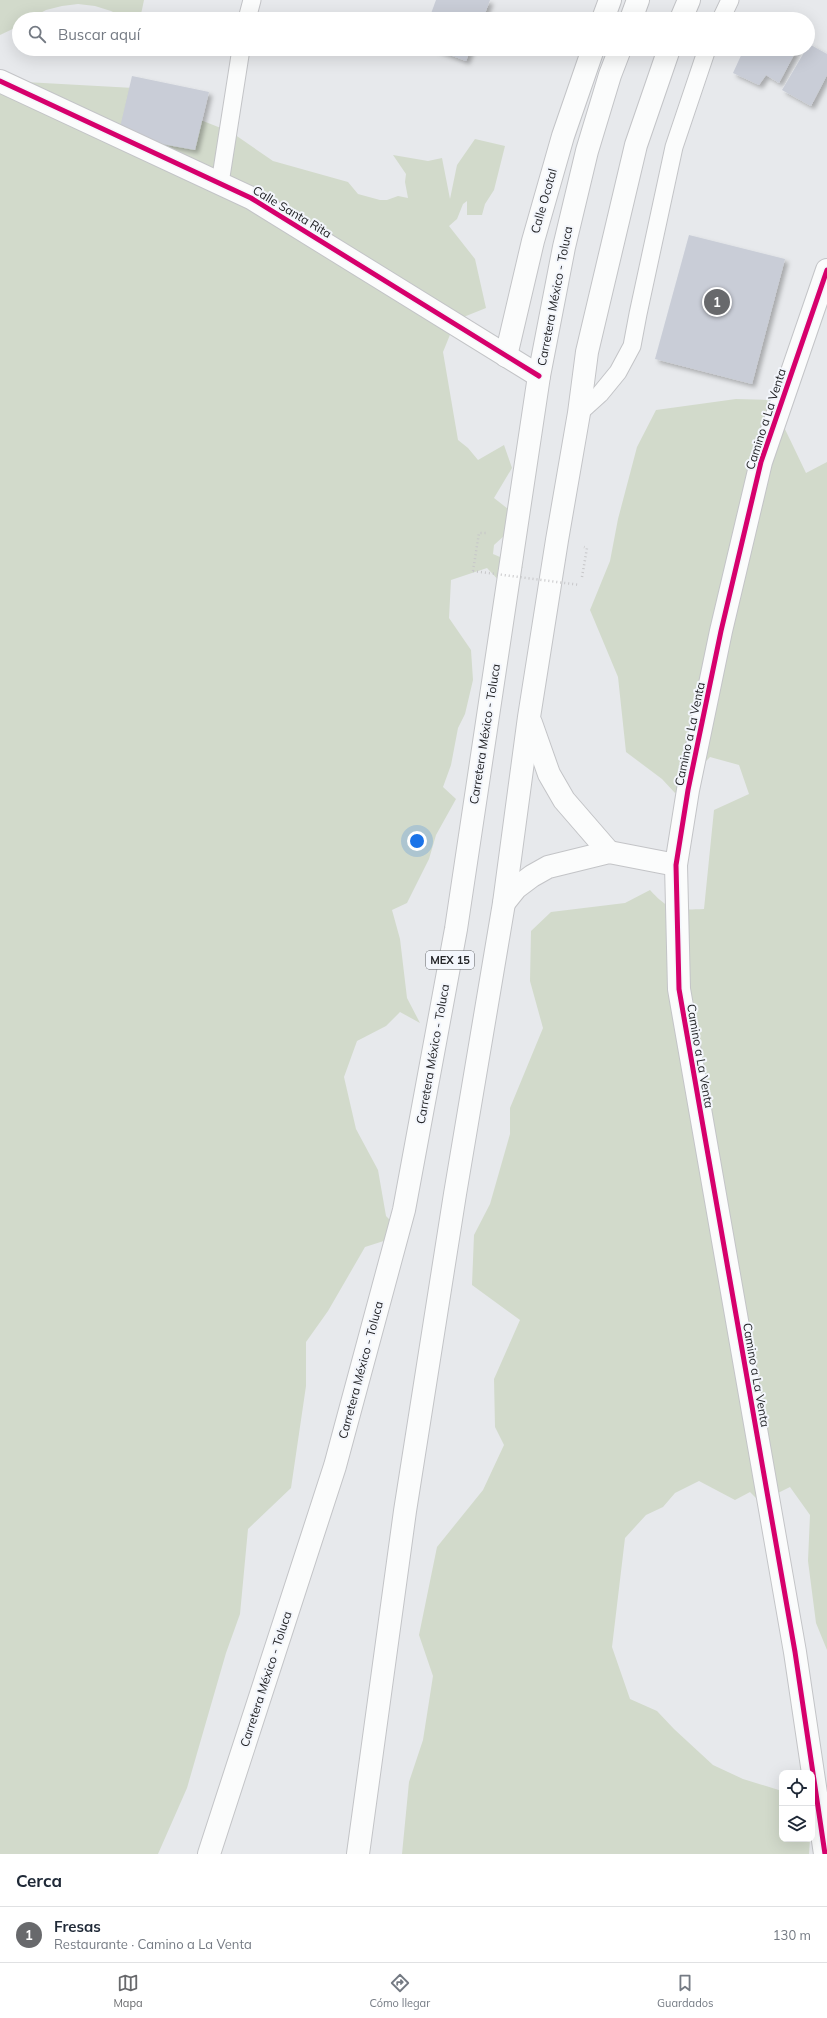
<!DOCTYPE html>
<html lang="es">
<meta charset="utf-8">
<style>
body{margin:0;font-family:Mulish,sans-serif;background:#f6f6f7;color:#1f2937}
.controls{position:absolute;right:12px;bottom:12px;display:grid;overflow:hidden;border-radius:8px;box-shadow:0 4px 16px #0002}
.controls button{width:36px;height:36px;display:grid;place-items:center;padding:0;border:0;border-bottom:1px solid #e0e1e3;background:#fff;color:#1f2937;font:20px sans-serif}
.you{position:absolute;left:417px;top:841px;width:14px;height:14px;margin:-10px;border:3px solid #fff;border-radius:50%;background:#1a73e8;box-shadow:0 0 0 6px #1a73e833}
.badge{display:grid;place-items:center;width:26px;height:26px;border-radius:50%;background:#68696c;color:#fff;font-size:13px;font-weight:700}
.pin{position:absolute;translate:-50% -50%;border:2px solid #fff;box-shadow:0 1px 4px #0006}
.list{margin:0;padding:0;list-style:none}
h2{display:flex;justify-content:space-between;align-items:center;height:52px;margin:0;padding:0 16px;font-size:17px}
h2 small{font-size:13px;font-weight:400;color:#747a83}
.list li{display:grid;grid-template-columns:26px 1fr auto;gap:12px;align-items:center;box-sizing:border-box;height:56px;padding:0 16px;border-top:1px solid #e0e1e3}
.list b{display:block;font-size:15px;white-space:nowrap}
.list p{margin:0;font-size:13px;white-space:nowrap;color:#747a83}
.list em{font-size:13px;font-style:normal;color:#747a83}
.icon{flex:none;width:22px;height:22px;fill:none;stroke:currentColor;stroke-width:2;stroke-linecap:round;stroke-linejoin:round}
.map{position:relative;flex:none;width:827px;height:1854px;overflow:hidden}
.search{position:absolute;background:#fff;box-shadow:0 4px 16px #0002;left:12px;right:12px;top:12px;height:44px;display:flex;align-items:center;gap:10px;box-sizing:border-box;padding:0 14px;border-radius:22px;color:#747a83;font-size:15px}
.sheet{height:108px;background:#fff}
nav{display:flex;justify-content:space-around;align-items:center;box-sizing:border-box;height:56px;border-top:1px solid #e0e1e3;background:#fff;font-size:11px;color:#747a83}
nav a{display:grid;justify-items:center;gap:2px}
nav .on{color:#68696c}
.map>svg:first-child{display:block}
</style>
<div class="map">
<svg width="827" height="1854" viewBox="0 0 827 1854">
<defs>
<filter id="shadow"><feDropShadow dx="3.5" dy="3.5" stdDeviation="2" flood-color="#0004"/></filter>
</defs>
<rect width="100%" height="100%" fill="#e7e9ec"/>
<g fill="#d2dacb">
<path d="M0,0H144L140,19H127L111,11L95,6L78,4L62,6L46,10L29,19H19V26L0,35Z"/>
<path d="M0,72L7,81L152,89L170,108L231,132L273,161L348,182L358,194L380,200H387L398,196L408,198L405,182L406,174L393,155L428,161L442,158L450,199L457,165L475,139L505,146L494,190L485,204L482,215H467V201L463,204L457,219L449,226L475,259L486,308L456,320L443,352L458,440L468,448L478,460L504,445L512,468L494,498L517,516L505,535L494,545L493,554L523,567L505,587L487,568L451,580L449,618L471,650L473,680L465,714L458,728L451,765L443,787L456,799L436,835L429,859L407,903L392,910L400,939L407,998L420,1023L400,1012L386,1026L357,1041L344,1077L356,1129L378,1170L386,1216L400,1230L393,1238L365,1247L328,1311L306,1342V1386L291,1488L248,1529L240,1614L226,1653L187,1788L158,1854H0Z"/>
<path d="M736,399L771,400L806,473L827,462V1650L816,1623L808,1561L810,1515L790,1487L760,1502L750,1492L735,1500L699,1481L675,1493L663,1507L646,1515L625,1538L612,1647L630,1699L657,1711L674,1729L713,1765L743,1779L782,1791V1839H810L809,1854H402L409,1782L423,1740L433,1676L419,1635L437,1547L483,1490L504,1445L495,1427L494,1379L520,1320L472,1285L474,1235L490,1204L510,1134V1108L543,1028L530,981L531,931L551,912L625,903L650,890C669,911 676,910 704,909L714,810L749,794L739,765L710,757L675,793L662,779L626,752L618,677L590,610L610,561L618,519L637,447L656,410Z"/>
</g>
<g fill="#c9cdd7" filter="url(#shadow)">
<path d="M436,0H490L483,19H429Z"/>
<path d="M759,13L769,19H757Z"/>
<path d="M809,44L827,54V75L811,106L782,90Z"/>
<path d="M434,49H471L466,61Z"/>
<path d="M744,49H797L779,83L766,75L759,85L733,73Z"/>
<path d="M132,76L209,92L195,150L118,136Z"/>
<path d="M689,235L785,259L752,384L655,359Z"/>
</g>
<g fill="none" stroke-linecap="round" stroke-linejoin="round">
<g stroke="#c3c4c7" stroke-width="19">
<g id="service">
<path d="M247,19L252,0"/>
<path d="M721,19L730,0"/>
<path d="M220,183L241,49"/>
<path d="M579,413L600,394L618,372L632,346L638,314L674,147L707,49"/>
</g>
</g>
<g stroke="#c3c4c7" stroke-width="24">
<g id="minor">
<path d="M603,19L610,0"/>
<path d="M0,81L251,198L539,376"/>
<path d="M506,356L533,241L563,136L593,49"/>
<path d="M676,865L688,790L721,631L761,462L827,270"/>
</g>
</g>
<g stroke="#c3c4c7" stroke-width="24">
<path id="tertiary" d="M676,865L679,989L795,1652L825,1854"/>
</g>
<g stroke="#c3c4c7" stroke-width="24">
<g id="primary">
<path d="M631,19L638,0"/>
<path d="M681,19L689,0"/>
<path d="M531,723L549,774L564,800L609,852"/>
<path d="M504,903L516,888L532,876L548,867L609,852L676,865"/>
<path d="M209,1854L335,1466L404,1210L456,929L539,376L564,247L587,151L610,75L620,49"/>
<path d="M358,1854L405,1511L455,1194L504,903L529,717L557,540L579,413L587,352L636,145L669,49"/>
</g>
</g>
<g stroke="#c7c7c9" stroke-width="2.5" stroke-dasharray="1 3" stroke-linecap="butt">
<path d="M473,571L479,533H487"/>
<path d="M582,577L587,548L584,547"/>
</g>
<use href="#service" stroke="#fbfcfc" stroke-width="17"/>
<use href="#minor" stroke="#fbfcfc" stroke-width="22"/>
<use href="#tertiary" stroke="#fbfcfc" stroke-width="22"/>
<use href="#primary" stroke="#fbfcfc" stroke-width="22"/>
<path stroke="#c7c7c9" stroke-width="2.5" stroke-dasharray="1 3" stroke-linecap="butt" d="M473,571L580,585"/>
<g stroke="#f3f6fc" stroke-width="8">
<g id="cycleway">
<path d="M0,81L251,198L539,376"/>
<path d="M825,1854L795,1652L679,989L676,865L688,790L721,631L761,462L827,270"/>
</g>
</g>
<use href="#cycleway" stroke="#d6006c" stroke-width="5"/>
</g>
<g text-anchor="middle" stroke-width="4" stroke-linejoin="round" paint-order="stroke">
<rect fill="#f3f6fc" stroke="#616367" stroke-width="1" x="426" y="951" width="48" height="18" rx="3"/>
<g font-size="11" font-weight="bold" fill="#232427">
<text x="450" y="964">MEX 15</text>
</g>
<g font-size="12" fill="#232427" stroke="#f3f6fc">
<text transform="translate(544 201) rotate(-74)" y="4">Calle Ocotal</text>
<text transform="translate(292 212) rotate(31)" y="4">Calle Santa Rita</text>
<text transform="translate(555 296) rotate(-79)" y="4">Carretera México - Toluca</text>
<text transform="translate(766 419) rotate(-72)" y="4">Camino a La Venta</text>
<text transform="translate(485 734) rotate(-81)" y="4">Carretera México - Toluca</text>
<text transform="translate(690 734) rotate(-78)" y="4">Camino a La Venta</text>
<text transform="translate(433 1054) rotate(-80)" y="4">Carretera México - Toluca</text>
<text transform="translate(700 1056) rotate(80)" y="4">Camino a La Venta</text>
<text transform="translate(361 1370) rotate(-75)" y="4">Carretera México - Toluca</text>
<text transform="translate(756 1375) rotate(80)" y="4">Camino a La Venta</text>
<text transform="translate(266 1679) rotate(-72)" y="4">Carretera México - Toluca</text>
</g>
</g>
</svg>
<div class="controls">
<button><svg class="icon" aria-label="locate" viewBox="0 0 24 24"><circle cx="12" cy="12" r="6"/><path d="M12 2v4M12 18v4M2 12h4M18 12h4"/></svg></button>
<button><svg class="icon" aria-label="layers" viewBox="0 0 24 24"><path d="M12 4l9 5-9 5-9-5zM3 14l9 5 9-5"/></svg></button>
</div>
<div class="you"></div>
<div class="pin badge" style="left:717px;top:302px">1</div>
<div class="search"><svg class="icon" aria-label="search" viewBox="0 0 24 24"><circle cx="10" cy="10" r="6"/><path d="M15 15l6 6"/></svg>Buscar aquí</div>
</div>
<section class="sheet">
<h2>Cerca<small></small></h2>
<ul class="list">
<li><span class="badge">1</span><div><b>Fresas</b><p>Restaurante · Camino a La Venta</p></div><em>130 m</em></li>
</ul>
</section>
<nav>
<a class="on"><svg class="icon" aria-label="map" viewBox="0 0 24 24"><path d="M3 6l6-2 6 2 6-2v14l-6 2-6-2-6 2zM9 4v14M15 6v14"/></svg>Mapa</a>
<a><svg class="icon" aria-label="directions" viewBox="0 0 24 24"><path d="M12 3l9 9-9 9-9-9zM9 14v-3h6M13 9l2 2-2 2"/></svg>Cómo llegar</a>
<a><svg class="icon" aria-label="saved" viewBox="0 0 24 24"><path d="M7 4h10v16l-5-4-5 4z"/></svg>Guardados</a>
</nav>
